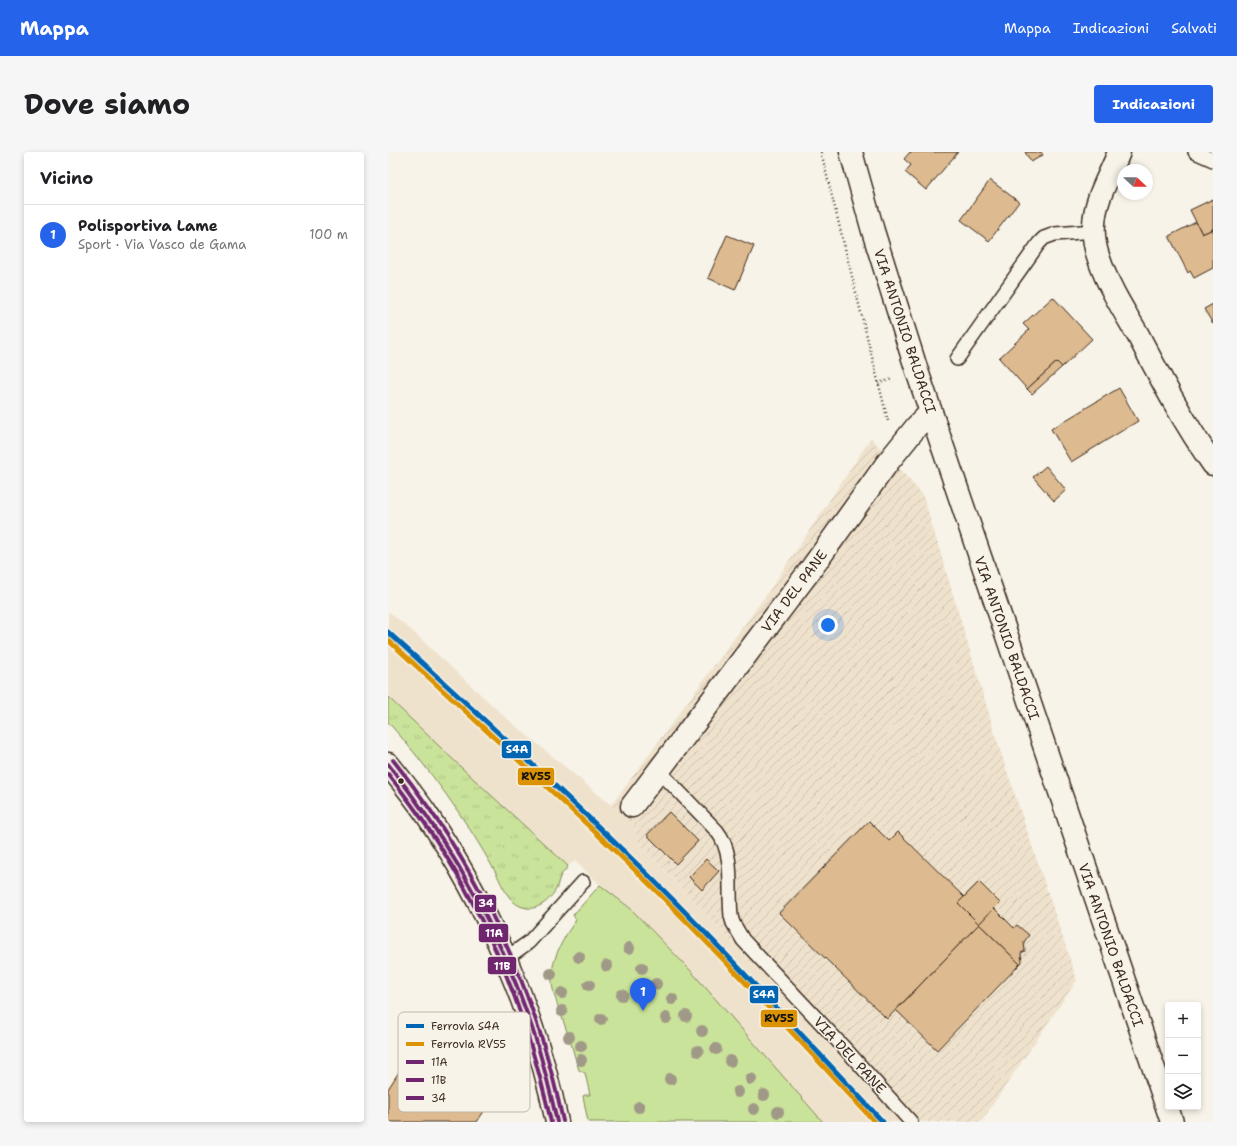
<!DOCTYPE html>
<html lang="it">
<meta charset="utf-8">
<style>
body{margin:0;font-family:"Shantell Sans",sans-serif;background:#f6f6f6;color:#202124}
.controls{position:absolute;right:12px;bottom:12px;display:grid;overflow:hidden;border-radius:4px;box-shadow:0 2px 6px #0003}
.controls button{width:36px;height:36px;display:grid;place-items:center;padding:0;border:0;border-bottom:1px solid #e0e0e0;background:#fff;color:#202124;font:20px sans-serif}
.compass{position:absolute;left:729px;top:12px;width:36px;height:36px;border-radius:50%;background:#fff;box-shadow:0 2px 6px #0003;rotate:112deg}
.you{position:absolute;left:440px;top:473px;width:14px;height:14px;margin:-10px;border:3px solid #fff;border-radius:50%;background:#1a73e8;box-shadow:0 0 0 6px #1a73e833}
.badge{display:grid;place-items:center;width:26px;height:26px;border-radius:50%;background:#2563eb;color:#fff;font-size:13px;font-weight:700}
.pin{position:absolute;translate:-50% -33px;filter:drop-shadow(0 1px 2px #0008)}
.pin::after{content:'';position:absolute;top:21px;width:14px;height:12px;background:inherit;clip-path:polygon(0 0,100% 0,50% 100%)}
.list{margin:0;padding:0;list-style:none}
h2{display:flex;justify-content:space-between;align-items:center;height:52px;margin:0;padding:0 16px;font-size:17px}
h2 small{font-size:13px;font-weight:400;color:#757577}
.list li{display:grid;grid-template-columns:26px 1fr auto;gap:12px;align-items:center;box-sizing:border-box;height:60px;padding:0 16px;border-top:1px solid #e0e0e0}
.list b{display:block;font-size:15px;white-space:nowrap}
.list p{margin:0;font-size:13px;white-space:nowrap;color:#757577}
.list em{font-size:13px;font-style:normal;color:#757577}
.icon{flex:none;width:22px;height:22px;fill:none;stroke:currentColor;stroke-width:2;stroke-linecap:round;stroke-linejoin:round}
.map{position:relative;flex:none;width:825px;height:970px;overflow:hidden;border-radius:4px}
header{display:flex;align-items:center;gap:24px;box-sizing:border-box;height:56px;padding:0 20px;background:#2563eb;color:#fff}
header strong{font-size:19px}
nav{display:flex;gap:22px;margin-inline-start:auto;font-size:14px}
.intro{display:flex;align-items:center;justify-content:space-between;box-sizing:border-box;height:96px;padding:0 24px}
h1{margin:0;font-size:28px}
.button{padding:10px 18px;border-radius:4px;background:#2563eb;color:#fff;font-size:14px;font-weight:700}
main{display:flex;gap:24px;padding:0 24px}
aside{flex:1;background:#fff;border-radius:4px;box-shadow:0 2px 6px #0003}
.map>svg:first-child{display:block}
</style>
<header>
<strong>Mappa</strong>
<nav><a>Mappa</a><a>Indicazioni</a><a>Salvati</a></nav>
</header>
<div class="intro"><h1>Dove siamo</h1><a class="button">Indicazioni</a></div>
<main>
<aside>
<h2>Vicino<small></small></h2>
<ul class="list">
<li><span class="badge">1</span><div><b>Polisportiva Lame</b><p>Sport · Via Vasco de Gama</p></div><em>100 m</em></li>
</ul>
</aside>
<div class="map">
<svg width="825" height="970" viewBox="0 0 825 970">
<defs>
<pattern id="industrial-furrows" width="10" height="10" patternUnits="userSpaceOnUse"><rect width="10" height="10" fill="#efe2cd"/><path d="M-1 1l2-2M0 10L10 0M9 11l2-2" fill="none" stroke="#cec2b0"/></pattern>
<pattern id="grass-tufts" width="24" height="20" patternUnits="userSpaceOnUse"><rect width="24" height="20" fill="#cae39a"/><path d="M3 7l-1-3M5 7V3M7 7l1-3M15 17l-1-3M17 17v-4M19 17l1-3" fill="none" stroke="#aec384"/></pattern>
</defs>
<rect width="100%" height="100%" fill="#f7f3e8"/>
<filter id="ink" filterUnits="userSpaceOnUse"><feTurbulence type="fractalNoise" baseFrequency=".025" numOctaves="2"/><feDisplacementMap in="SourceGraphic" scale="8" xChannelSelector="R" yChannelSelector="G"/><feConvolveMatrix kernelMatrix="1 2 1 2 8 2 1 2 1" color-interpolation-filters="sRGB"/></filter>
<g filter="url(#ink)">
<path fill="#efe2cd" d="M0,459L23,478L116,564L223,653L247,676L250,690L468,922L512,970H435L303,819L242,756L212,733L187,709L180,714L76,618L0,545Z"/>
<path fill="url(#industrial-furrows)" d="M483,286L535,343L612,598L689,828L593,970H512L468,922L250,690L247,676L223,653L240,631L381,439Z"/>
<path fill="url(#grass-tufts)" stroke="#82865c" d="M0,545L76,618L180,714C178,718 175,720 173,723C171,727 170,731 169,735C164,746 152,758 139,756C122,754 115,735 108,721C78,667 41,616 0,570Z"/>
<path fill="#cae39a" stroke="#82865c" d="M212,733L242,756L303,819L435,970H200L195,944L197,943H202L197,921L191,918C186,904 183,888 177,874C171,855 160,835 165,814C169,797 178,782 188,768L185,763Z"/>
<g fill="#ddba8f" stroke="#3b2a1e">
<path d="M522,0H570L538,38L517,20L523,13L516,7Z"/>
<path d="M637,0H653L655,3L643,10Z"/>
<path d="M602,28L631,50L601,89L573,68Z"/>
<path d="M825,47V77L814,82L802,58Z"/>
<path d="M808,70L814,82L825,77V116L806,126L802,119L800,121L781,84Z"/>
<path d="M339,83L366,94L347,138L320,126Z"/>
<path d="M665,145L704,187L674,215L669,210L639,237L611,206L641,178L635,172Z"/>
<path d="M825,152V172L816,157Z"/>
<path d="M669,210L674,215L644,242L639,237Z"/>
<path d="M731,236L750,269L683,310L663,277Z"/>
<path d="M658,314L678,338L666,349L645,325Z"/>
<path d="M281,660L310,689L288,712L259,683Z"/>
<path d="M481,669L501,689L510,680L576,745L570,751L591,772L499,867L391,761Z"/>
<path d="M318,707L331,719L314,738L301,725Z"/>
<path d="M591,730L612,751L591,772L570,751Z"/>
<path d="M606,756L626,776L629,773L641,783L636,790L637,799L633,801L634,810L632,812L591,772Z"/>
<path d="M591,772L632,812L549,898L508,858Z"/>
<path d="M29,892L107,942L89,970H0V937Z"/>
</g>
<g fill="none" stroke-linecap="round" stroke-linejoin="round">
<g stroke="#3b2a1e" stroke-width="16">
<g id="lane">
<path d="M807,0L825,8"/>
<path d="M569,207L651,91L656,86L667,82L706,79"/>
<path d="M271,619L329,679C347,702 340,736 343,764L345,771L355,788L462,902L523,970"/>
<path d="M117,807L141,790L195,730"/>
</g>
</g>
<g stroke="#3b2a1e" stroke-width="25">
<g id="street">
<path d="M731,0C722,24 707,46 706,72C705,84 707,96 711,107C720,134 736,159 750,183C773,227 796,271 825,312"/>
<path d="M244,654L423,417L500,310L529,274L543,260"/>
</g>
</g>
<g stroke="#3b2a1e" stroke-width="25">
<g id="secondary">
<path d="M463,0L485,79L529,219L784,970"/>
<path d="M0,612C13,628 25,643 37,660C100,753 147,860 169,970"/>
</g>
</g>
<g stroke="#3b2a1e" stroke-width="2.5" stroke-dasharray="1 3" stroke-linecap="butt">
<path d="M433,0L500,269"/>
<path d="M490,231L505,227"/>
</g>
<use href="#lane" stroke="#f7f3e8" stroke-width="13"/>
<use href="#street" stroke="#f7f3e8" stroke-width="22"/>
<use href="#secondary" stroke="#f7f3e8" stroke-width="22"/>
<g stroke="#f7f3e8" stroke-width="7">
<path id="bus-1" d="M0,612C66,694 116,788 148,888C156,915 163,942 169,970"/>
</g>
<g stroke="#f7f3e8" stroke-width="7">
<path id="bus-2" d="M0,622C64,701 113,794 142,891C150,917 157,943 163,970"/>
</g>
<g stroke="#f7f3e8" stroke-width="7">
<path id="bus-3" d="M5,608C71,690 122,786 154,887C162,914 169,941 175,969"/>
</g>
<use href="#bus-1" stroke="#70266f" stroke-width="4"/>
<use href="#bus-2" stroke="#70266f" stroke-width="4"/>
<use href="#bus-3" stroke="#70266f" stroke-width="4"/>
<g stroke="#f7f3e8" stroke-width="8">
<path id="rail-1" d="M0,480C85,557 169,634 251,714C335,796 414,884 495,970"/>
</g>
<g stroke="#f7f3e8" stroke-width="8">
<path id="rail-2" d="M0,488C83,564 166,640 247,718C330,799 408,885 487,970"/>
</g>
<use href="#rail-1" stroke="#0066b3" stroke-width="5"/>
<use href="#rail-2" stroke="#db9304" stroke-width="5"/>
</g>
<g fill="#a09987">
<circle cx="241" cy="796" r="6"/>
<circle cx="191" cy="805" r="6"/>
<circle cx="219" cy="814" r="6"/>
<circle cx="254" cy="816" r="6"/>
<circle cx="163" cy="822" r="6"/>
<circle cx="268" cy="832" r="6"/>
<circle cx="201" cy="833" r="6"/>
<circle cx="174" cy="841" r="6"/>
<circle cx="234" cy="843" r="6"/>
<circle cx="284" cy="847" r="6"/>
<circle cx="174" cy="859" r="6"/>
<circle cx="298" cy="864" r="6"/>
<circle cx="278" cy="866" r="6"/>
<circle cx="213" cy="867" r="6"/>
<circle cx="314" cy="879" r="6"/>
<circle cx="181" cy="885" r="6"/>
<circle cx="193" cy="894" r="6"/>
<circle cx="328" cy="897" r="6"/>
<circle cx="310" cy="899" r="6"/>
<circle cx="193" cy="908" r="6"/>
<circle cx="342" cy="909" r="6"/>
<circle cx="282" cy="927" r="6"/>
<circle cx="363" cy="927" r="6"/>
<circle cx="350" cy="940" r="6"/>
<circle cx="376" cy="943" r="6"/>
<circle cx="251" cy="955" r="6"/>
<circle cx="366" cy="957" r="6"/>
<circle cx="390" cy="960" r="6"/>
</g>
</g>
<circle fill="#3b2a1e" stroke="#f7f3e8" stroke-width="1.5" cx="13" cy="629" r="3.5"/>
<g text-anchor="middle" stroke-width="3" stroke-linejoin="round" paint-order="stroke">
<g font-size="14" fill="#3b2a1e" stroke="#f7f3e8">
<text transform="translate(517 179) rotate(72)" y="5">VIA ANTONIO BALDACCI</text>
<text transform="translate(406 439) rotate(-53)" y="5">VIA DEL PANE</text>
<text transform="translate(619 486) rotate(71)" y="5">VIA ANTONIO BALDACCI</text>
<text transform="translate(723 793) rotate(71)" y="5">VIA ANTONIO BALDACCI</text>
<text transform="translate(462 903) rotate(47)" y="5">VIA DEL PANE</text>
</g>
</g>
<rect x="10" y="860" width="132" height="100" rx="6" fill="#f7f3e8" stroke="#bfb7ab" stroke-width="1"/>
<rect x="18" y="872" width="18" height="4" fill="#0066b3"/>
<rect x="18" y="890" width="18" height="4" fill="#db9304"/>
<rect x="18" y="908" width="18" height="4" fill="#70266f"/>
<rect x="18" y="926" width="18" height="4" fill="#70266f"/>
<rect x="18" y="944" width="18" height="4" fill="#70266f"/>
<g font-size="11" fill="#3b2a1e">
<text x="43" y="878">Ferrovia S4A</text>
<text x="43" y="896">Ferrovia RV55</text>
<text x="43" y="914">11A</text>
<text x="43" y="932">11B</text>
<text x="43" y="950">34</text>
</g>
<g stroke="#f7f3e8" stroke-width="1.5">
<rect x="113" y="588" width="31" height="19" rx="4" fill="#0066b3"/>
<rect x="129" y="615" width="38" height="19" rx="4" fill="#db9304"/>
<rect x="86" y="742" width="23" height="19" rx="4" fill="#70266f"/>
<rect x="90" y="771" width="31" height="20" rx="4" fill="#70266f"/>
<rect x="99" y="804" width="30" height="19" rx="4" fill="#70266f"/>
<rect x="361" y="833" width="30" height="19" rx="4" fill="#0066b3"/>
<rect x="372" y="857" width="38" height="19" rx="4" fill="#db9304"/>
</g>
<g font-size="11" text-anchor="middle" font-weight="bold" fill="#fff">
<text x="129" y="601">S4A</text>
<text x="98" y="755">34</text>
<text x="106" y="785">11A</text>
<text x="114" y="818">11B</text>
<text x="376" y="846">S4A</text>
</g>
<g font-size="11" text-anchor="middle" font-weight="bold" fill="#111">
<text x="148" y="628">RV55</text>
<text x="391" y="870">RV55</text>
</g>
</svg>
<div class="controls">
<button>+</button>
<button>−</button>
<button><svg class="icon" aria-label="layers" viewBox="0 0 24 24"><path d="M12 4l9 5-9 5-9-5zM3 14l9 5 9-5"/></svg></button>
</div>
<svg class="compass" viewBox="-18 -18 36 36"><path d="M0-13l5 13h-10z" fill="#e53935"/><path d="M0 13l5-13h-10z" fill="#757577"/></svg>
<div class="you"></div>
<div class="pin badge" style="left:255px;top:859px">1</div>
</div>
</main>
